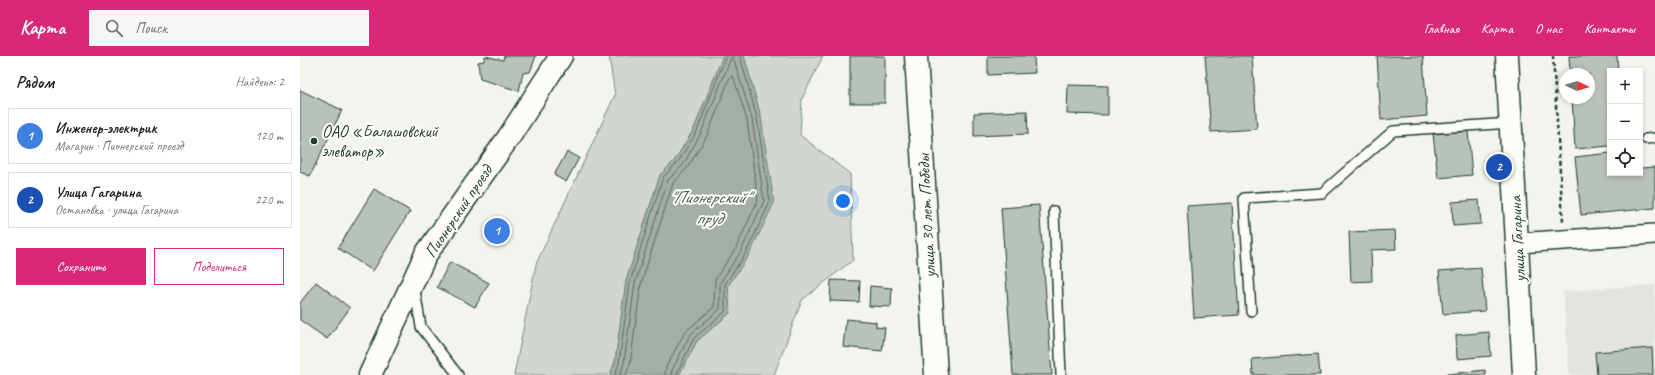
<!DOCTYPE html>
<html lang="ru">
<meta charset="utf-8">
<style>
body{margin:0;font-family:Caveat,sans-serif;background:#f6f6f6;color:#222}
.controls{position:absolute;right:12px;top:12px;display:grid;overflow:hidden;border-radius:0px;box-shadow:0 2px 6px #0003}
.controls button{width:36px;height:36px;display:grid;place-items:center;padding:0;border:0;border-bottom:1px solid #e0e0e0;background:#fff;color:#222;font:20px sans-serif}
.compass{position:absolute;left:1259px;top:12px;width:36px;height:36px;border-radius:50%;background:#fff;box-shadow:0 2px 6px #0003;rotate:94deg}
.you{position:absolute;left:543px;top:145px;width:14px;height:14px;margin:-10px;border:3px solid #fff;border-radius:50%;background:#1a73e8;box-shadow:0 0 0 6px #1a73e833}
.badge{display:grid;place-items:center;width:26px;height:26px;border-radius:50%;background:#db2777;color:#fff;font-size:13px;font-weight:700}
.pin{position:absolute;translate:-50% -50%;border:2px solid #fff;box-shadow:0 1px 4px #0006}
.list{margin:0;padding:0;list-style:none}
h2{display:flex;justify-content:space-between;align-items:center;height:52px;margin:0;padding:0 16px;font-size:17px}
h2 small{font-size:13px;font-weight:400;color:#767676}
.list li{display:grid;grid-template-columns:26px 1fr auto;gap:12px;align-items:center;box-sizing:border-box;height:56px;margin:0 8px 8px;padding:0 8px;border:1px solid #e0e0e0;border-radius:0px}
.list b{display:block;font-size:15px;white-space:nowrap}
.list p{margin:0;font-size:13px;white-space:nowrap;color:#767676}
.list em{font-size:13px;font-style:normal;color:#767676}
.actions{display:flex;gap:8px;padding:12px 16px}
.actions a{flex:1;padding:9px 0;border:1px solid #db2777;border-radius:0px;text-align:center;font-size:14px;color:#db2777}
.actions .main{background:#db2777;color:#fff}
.icon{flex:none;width:22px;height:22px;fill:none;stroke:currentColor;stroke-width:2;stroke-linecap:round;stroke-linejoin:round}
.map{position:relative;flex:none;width:1355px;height:319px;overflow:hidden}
header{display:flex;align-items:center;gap:24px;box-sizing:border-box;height:56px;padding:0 20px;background:#db2777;color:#fff}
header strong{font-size:19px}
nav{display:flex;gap:22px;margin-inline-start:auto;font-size:14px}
.search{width:280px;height:36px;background:#f6f6f6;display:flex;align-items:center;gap:10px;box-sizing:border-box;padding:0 14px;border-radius:0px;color:#767676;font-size:15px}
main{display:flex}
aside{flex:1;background:#fff}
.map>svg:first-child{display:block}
</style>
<header>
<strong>Карта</strong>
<div class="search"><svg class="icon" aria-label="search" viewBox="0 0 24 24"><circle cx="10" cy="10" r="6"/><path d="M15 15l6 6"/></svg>Поиск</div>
<nav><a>Главная</a><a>Карта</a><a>О нас</a><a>Контакты</a></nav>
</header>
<main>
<aside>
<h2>Рядом<small>Найдено: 2</small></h2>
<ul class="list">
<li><span class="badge" style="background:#3f7fe0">1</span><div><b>Инженер-электрик</b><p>Магазин · Пионерский проезд</p></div><em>120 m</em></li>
<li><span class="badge" style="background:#1a4fb4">2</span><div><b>Улица Гагарина</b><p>Остановка · улица Гагарина</p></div><em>220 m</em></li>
</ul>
<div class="actions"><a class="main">Сохранить</a><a>Поделиться</a></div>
</aside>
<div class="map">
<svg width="1355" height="319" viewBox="0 0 1355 319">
<rect width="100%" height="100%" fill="#f4f4ef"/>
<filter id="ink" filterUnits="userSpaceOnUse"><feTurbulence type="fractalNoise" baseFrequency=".025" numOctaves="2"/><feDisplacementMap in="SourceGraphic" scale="8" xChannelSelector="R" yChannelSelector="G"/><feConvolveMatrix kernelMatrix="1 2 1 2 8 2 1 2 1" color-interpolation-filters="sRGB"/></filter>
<g filter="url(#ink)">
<path fill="#e2e5df" d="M1355,229V319H1269L1263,235Z"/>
<g fill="#d1d6d1" stroke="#788a82">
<path d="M309,0H423L394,73L375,104L360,119L326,225L315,306L310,319H214L236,208L315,39Z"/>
<path d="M444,0H523L502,43L500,79L550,118L553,204L502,244L474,319H379L397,285L430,257L428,230L461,61Z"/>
</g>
<path fill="#a3aea7" stroke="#6e8179" d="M423,0H444L461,61L474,147L449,199L428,230L430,257L397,285L379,319H310L315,306L326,225L360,119L375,104L394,73Z"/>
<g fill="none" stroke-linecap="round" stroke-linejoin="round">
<g stroke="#546a62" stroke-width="1">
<path d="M315,319L319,307L330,226L363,121L378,106L397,75L426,0"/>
<path d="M320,319L324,307L335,227L368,124L383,109L401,77L431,2L433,1L452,63L464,145L441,195L420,227V253L390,279L372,314L371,319"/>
<path d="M326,319L330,308L341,228L373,127L387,112L407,80L430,21L433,20L447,64L458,144L436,192L415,224L414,251L385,276L366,311L365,319"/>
<path d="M376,319L394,282L425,256V228L446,197L470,146L457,62L440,0"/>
</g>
</g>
<g fill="#b9c1bb" stroke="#1f3d34">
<path d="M185,0L203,4L204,0H236L230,16L223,17L219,35L180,23L178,6L184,5Z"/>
<rect x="550" y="0" width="35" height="47"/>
<path d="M688,0H734L735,17L688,19Z"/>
<path d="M905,0H952L957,73L911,76Z"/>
<path d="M1077,0H1123L1127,60L1081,64Z"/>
<path d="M1269,0H1317L1318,15H1310V90L1275,93L1272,42H1289V18H1270Z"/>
<path d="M768,29L808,30V59L767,58Z"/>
<path d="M0,34L42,54L10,120L0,116Z"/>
<path d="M727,55L728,78L674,80V57Z"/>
<path d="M1168,75L1172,119L1138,122L1133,78Z"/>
<path d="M267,96L279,102L266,126L254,119Z"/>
<path d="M1310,97V117H1340V112L1355,111V152L1281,159L1275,101Z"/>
<path d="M74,133L110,155L73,215L38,192Z"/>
<path d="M1179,144L1181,168L1153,170L1152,146Z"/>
<path d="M932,147L939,259L894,262L887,150Z"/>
<path d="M739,149L752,319H713L701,152Z"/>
<path d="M1095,174L1096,193L1071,194L1072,225L1051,226L1049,176Z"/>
<path d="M150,206L189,227L175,251L137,231Z"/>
<path d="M1181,212L1185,255L1143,258L1139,215Z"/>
<path d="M531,224L560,225L559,246L530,245Z"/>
<path d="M16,226L50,252L27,283L0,264V247Z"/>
<path d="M570,230L592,232L591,251L569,250Z"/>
<path d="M546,263L576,266V271L585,272L582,295L543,291Z"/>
<path d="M1189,276L1191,300L1157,303L1156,279Z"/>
<path d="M1352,292L1353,319H1297L1295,296Z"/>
<path d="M1018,298L1020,319H953L952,303Z"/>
<path d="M1185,314L1186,319H1139Z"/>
</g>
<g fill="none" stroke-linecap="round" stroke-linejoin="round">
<g stroke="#1f3d34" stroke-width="12">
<g id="service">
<path d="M1346,83L1355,82"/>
<path d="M754,155L761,319"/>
<path d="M115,234L121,271L158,319"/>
<path d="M951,255L944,142L1022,137L1093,75L1211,67"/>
</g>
</g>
<g stroke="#1f3d34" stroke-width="22">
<path id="minor" d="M1217,187L1355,178"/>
</g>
<g stroke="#1f3d34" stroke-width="25">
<g id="tertiary">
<path d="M1207,0L1224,319"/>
<path d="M70,319L126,198L209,81L261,0"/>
</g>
</g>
<g stroke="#1f3d34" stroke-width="25">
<path id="secondary" d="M616,0L636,319"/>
</g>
<path stroke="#1f3d34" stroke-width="2.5" stroke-dasharray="4 3" stroke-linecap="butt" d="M1253,0L1263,165"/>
<use href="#service" stroke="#fdfcf7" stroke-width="9"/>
<use href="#minor" stroke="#fdfcf7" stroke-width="19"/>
<use href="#tertiary" stroke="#fdfcf7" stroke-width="22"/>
<use href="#secondary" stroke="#fdfcf7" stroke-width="22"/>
</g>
</g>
<circle fill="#1f3d34" stroke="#fdfcf7" stroke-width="1.5" cx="14" cy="85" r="4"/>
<g text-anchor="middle" stroke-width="4" stroke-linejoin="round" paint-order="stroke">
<g font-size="17" fill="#1f3d34" stroke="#fdfcf7" text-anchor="start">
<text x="22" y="81">ОАО «Балашовский<tspan x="22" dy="20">элеватор»</tspan></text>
</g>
<g font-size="17" fill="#1f3d34" stroke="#fdfcf7">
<text transform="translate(158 155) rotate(-56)" y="6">Пионерский проезд</text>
<text transform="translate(626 160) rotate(-93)" y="6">улица 30 лет Победы</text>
<text transform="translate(1217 183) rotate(-93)" y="6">улица Гагарина</text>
</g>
<g font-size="18" font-style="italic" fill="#475f56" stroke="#fdfcf7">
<text x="409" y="147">"Пионерский"<tspan x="409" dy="21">пруд</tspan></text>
</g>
</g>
</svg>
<div class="controls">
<button>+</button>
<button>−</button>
<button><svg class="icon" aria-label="locate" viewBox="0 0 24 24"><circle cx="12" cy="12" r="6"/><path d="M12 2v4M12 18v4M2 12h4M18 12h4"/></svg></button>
</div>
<svg class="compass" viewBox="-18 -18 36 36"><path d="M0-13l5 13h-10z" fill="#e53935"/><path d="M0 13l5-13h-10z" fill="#767676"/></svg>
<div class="you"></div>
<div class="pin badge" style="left:197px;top:175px;background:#3f7fe0">1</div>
<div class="pin badge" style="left:1199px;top:111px;background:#1a4fb4">2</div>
</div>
</main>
